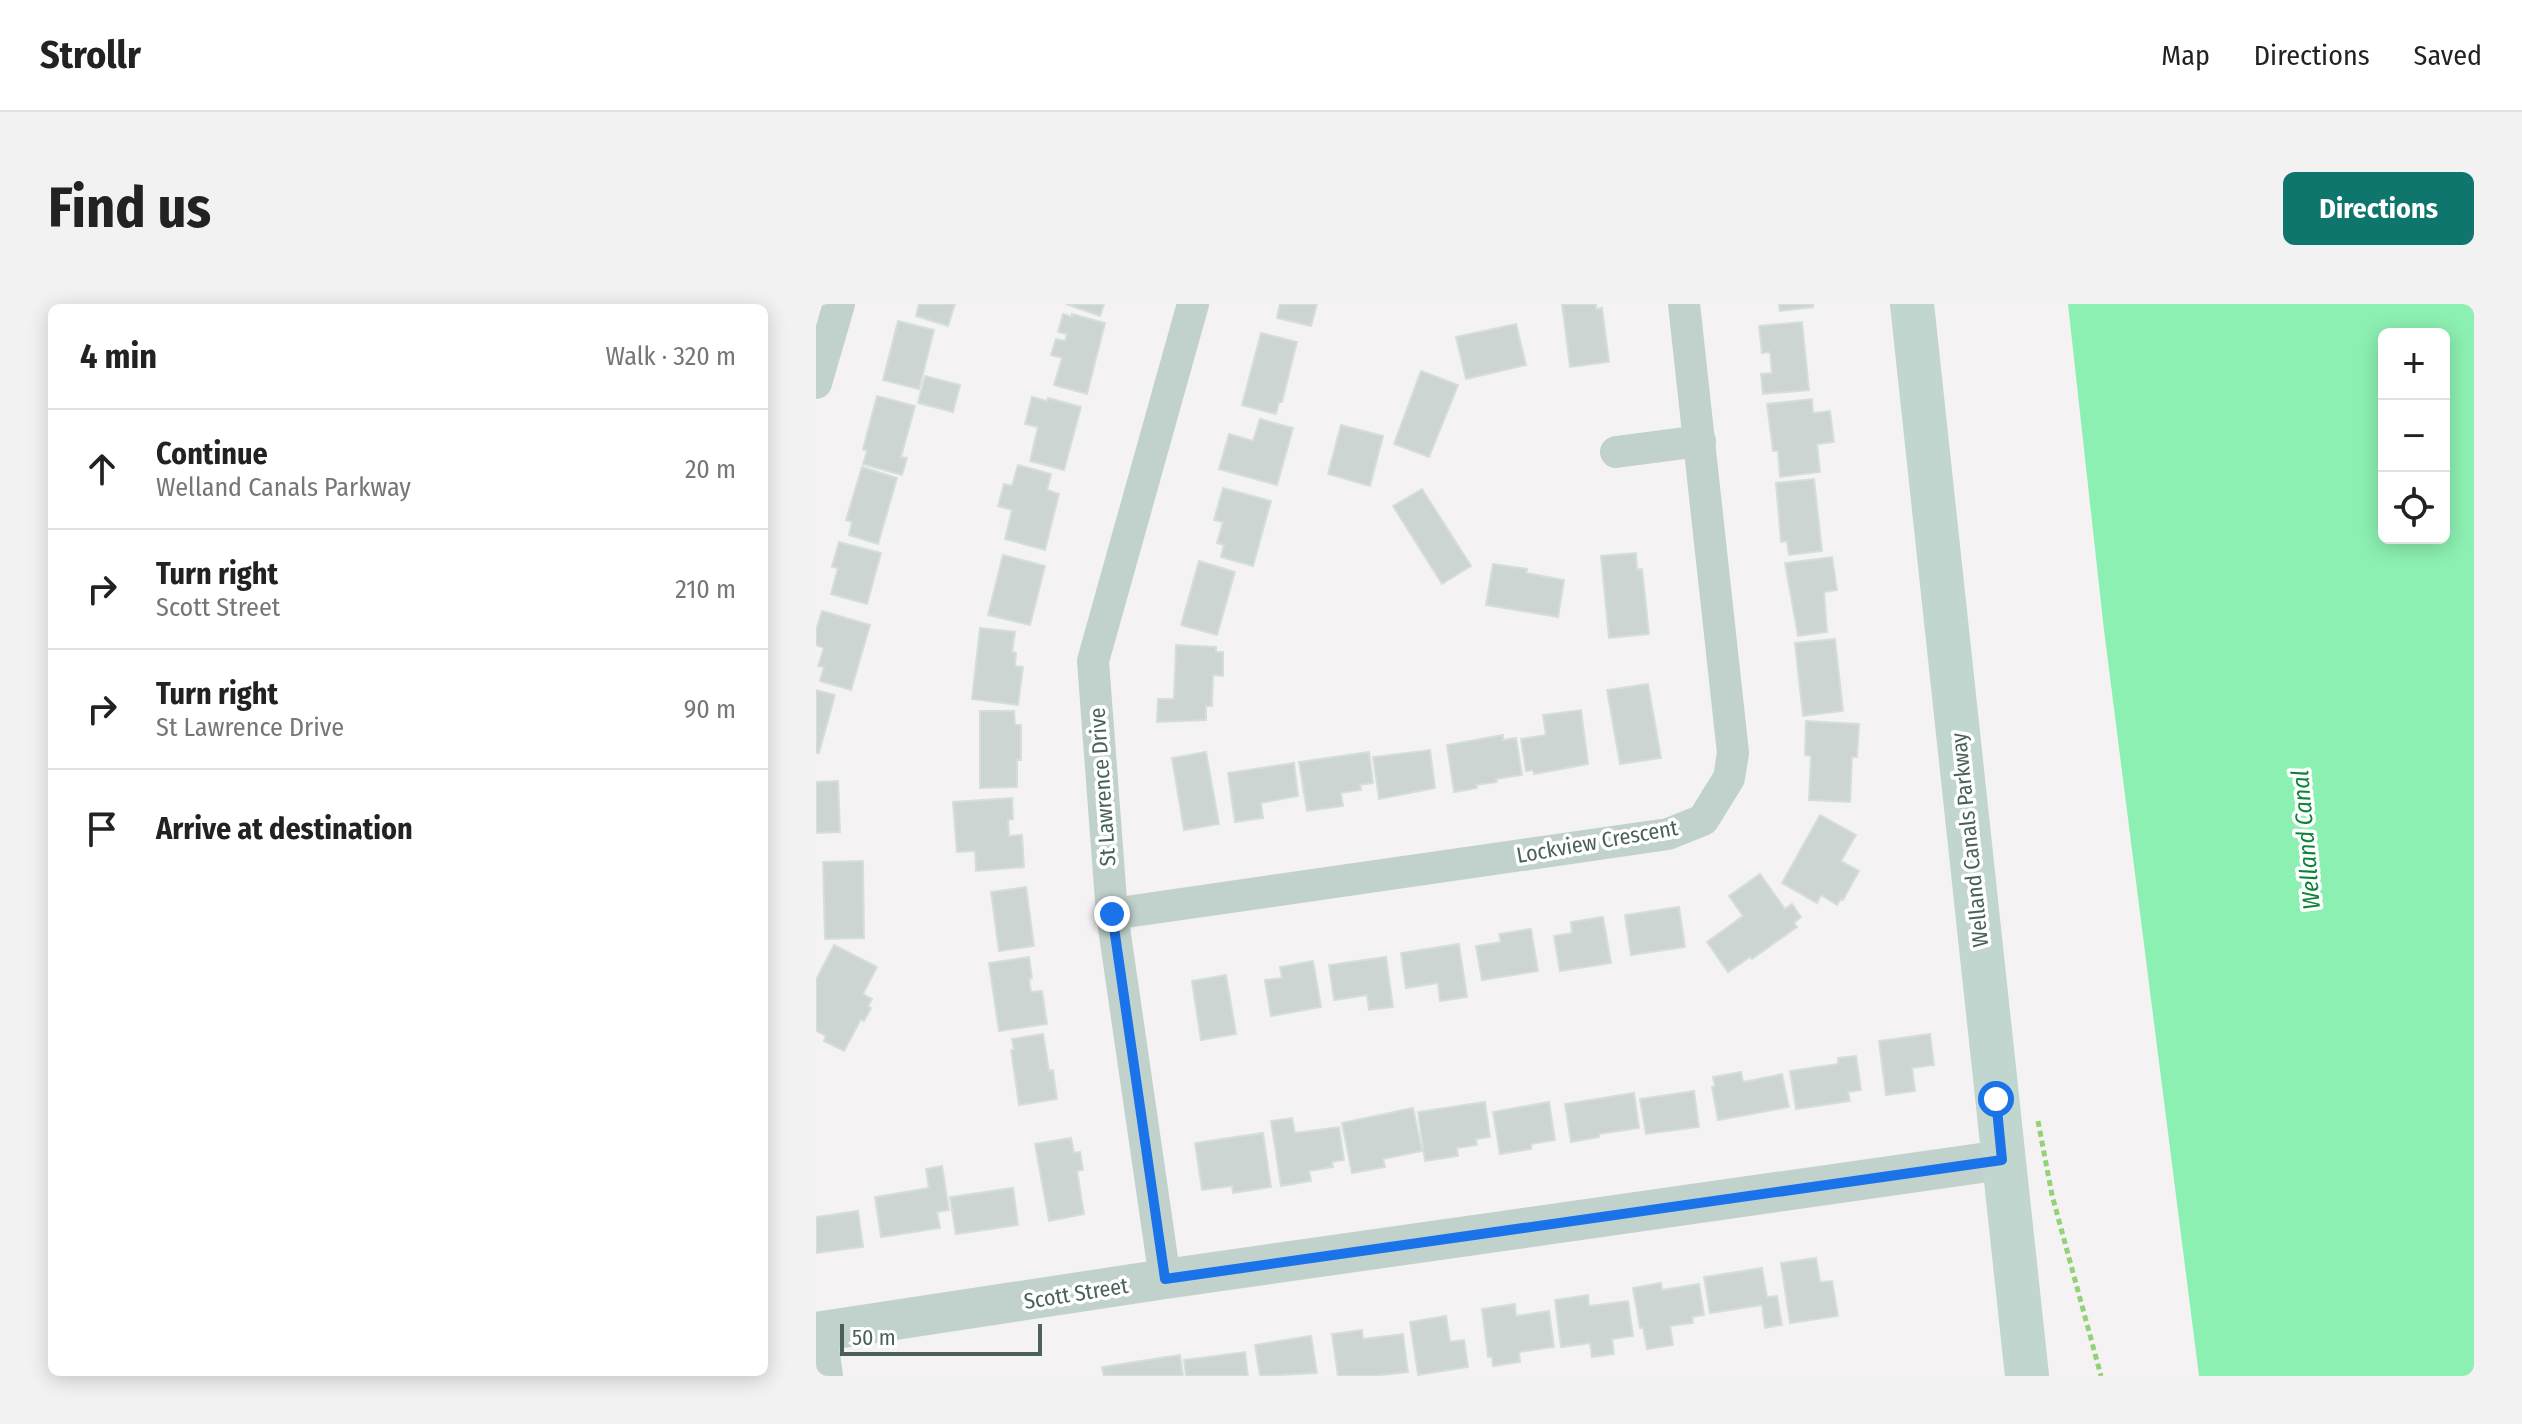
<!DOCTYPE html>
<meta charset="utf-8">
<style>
body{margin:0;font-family:"Fira Sans Condensed",sans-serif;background:#f2f2f2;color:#222}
.controls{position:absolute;right:24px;top:24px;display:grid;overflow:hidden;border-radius:12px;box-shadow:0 4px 20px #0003}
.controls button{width:72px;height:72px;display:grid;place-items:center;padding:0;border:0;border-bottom:2px solid #e0e0e0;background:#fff;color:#222;font:40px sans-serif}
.scale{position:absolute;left:24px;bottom:20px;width:202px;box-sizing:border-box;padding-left:8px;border:4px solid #496158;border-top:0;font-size:22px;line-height:28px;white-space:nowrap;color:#496158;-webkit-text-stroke:6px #fff;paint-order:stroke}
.stop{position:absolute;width:24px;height:24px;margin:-18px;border:6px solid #1a73e8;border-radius:50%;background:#fff}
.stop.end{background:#1a73e8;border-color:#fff;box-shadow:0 2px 8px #0008}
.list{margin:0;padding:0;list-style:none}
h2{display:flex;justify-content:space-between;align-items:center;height:104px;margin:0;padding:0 32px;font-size:34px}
h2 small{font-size:26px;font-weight:400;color:#767676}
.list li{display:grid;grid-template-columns:52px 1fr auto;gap:24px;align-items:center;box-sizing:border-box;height:120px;padding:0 32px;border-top:2px solid #e0e0e0}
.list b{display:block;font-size:30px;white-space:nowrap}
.list p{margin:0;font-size:26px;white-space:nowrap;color:#767676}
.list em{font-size:26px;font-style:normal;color:#767676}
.icon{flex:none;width:44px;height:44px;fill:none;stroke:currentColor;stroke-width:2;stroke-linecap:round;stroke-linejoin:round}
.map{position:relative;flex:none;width:1658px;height:1072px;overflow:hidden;border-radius:12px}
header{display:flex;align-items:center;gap:48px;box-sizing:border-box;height:112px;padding:0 40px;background:#fff;border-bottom:2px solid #e0e0e0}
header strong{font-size:38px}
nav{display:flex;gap:44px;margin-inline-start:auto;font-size:28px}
.intro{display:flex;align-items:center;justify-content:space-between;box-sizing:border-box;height:192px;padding:0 48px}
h1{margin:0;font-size:56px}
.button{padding:20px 36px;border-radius:12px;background:#0f766e;color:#fff;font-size:28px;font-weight:700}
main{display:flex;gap:48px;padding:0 48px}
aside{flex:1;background:#fff;border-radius:12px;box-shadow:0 4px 20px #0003}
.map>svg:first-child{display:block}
</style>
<header>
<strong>Strollr</strong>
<nav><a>Map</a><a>Directions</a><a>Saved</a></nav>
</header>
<div class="intro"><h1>Find us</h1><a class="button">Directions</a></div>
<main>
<aside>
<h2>4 min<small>Walk · 320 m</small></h2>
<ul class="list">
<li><svg class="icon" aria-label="ahead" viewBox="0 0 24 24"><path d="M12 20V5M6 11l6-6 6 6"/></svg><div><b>Continue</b><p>Welland Canals Parkway</p></div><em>20 m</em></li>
<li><svg class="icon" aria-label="right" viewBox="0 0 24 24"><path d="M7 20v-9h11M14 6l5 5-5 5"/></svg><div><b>Turn right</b><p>Scott Street</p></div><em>210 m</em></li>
<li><svg class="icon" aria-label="right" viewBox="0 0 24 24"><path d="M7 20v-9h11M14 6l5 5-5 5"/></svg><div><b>Turn right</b><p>St Lawrence Drive</p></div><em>90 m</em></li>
<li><svg class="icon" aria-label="arrive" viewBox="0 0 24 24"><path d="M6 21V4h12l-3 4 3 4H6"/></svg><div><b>Arrive at destination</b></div></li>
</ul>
</aside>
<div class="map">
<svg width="1658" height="1072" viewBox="0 0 1658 1072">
<rect width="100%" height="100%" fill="#f5f2f4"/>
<path fill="#8cf0b2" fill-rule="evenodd" d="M1252,0H1658V1072H1383L1288,326ZM1568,30H1628V234H1568Z"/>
<g fill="#ccd5d2" stroke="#d6dedd" stroke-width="2">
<path d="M103,0H139L132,22L100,12Z"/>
<path d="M250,0H288L284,12Z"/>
<path d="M464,0H501L495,22L461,14Z"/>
<path d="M746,0H780V5L786,4L793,58L754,63Z"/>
<path d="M963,0H997V3L964,7Z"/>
<path d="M247,10L256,13V10L289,19L271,90L238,81L246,54L235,51L240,35L249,37L251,30L242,28Z"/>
<path d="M82,17L118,26L103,85L67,76Z"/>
<path d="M986,18L993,86L947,90L945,70L956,69L954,48L946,49L943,22Z"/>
<path d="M700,20L710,61L650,75L640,33Z"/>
<path d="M445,29L481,38L466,98H463L460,110L426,101Z"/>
<path d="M605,67L642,81L613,153L578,140Z"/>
<path d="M109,72L144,81L137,108L102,99Z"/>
<path d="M61,92L99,102L85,153L91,154L86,171L47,160L51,147L47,145Z"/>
<path d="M216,93L231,97L232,94L265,103L248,166L214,157L222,123L209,120Z"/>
<path d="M996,95L997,109L1014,107L1018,138L1001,140L1004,168L964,173L962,147H957L951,100Z"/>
<path d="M444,115L477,124L461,181L403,165L413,130L437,137Z"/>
<path d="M525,121L567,132L554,182L512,170Z"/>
<path d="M202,161L235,170L231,186L243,190L229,246L189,235L196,206L182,202L188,180L196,182Z"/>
<path d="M46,163L81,174L62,240L33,231L36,218L30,216Z"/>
<path d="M998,175L1006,247L973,251L971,237L965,238L960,179Z"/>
<path d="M407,184L455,197L437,262L405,253L408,241L401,239L407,218L398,216Z"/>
<path d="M606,185L655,262L626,280L577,202Z"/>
<path d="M23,238L65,249L51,300L15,290L22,264L16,263Z"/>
<path d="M820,249L821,266L826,265L833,330L793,334L785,252Z"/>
<path d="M187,251L229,262L214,321L172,311Z"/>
<path d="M1016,253L1021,286L1008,288L1011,328L982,332L969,259Z"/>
<path d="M383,257L419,268L401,331L365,321Z"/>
<path d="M677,260L711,265L710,269L748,276L742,313L670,301Z"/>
<path d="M6,307L54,321L35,386L4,377L8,363L2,362L8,344L0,341V326Z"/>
<path d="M164,324L199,328L196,348L200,349L199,362L207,363L202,401L156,395Z"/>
<path d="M1019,335L1027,407L987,412L979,339Z"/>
<path d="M360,341L400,343V348H407V372L397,371L396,402H390V416L341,418L342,395H358Z"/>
<path d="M832,380L845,454L804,460L791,386Z"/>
<path d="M0,386L19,391L3,449H0Z"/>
<path d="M765,406L772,460L718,470L717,466L710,467L705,435L730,431L727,411Z"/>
<path d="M164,407H198L199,421H205V456H201V483L164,484Z"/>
<path d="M990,417L1043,420L1041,453H1036L1034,498L993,496L995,452L989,451Z"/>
<path d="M687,431V436L700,434L706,471L680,475L681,478L660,481L661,484L638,488L631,441Z"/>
<path d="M614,446L619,484L563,495L557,453Z"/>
<path d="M390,448L403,520L368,526L356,454Z"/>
<path d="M553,448L557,479L544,481L545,486L525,489L527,502L491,507L483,458Z"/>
<path d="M478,459L482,492L445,499L447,514L419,518L412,469Z"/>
<path d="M22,477L24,528L0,529V478Z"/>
<path d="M196,494L197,515L192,516L193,532L206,531L208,563L160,567L159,547L141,548L137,498Z"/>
<path d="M1004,511L1040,531L1025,557L1043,567L1027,596L1025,595L1021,601L1005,591L1001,599L966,579Z"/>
<path d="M47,557L48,634L9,635L7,558Z"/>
<path d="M944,570L969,605L976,600L985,613L978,619L981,623L936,655L934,653L912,668L891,638L927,612L913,592Z"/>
<path d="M210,583L218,642L183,647L175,588Z"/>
<path d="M863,603L869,643L815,651L809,611Z"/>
<path d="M787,613L795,659L744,667L738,632L756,629L755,618Z"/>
<path d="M715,625L722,667L666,676L660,642L685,638L683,630Z"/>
<path d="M643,640L651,693L624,697L622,679L590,684L585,649Z"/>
<path d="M18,641L61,663L47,690L56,695L52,702L55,704L48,717L45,715L28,747L8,737L10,732L0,727V676Z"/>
<path d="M213,653L216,674L213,675L215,688L226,687L231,720L183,727L173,659Z"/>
<path d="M570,653L577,703L553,706L551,691L518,696L513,661Z"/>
<path d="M497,657L505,703L455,712L449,676L466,674L464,663Z"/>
<path d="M410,671L420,730L385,736L376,677Z"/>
<path d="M227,730L233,767L237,766L241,795L203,801L195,746H198L196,735Z"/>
<path d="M1114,730L1118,761L1096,764L1099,787L1070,791L1063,737Z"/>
<path d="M1040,752L1045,786L1032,788L1034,797L980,805L974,767L1022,760V754Z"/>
<path d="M925,768L927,778L966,770L973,803L902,816L896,783L899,782L897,773Z"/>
<path d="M878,787L883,823L830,830L824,795Z"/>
<path d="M818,789L823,824L783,830V833L755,838L749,800Z"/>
<path d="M669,798L674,833L660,835L661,841L641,844L642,852L609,857L602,808Z"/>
<path d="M733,798L739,836L715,840V845L684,850L677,808Z"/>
<path d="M597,804L606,847L567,855L569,863L536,869L526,819Z"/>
<path d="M476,814L479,829L523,823L528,856L516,858L517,863L493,867L495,877L465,882L455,817Z"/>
<path d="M447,829L455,883L417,889L416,882L386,886L379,839Z"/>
<path d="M255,834L258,849L264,848L267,866L261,867L268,910L233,917L219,840Z"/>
<path d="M126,862L133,906L121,908L124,924L65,933L59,893L113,884L110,865Z"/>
<path d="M197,884L202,921L140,930L134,893Z"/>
<path d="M42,907L47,943L0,949V913Z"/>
<path d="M1000,954L1004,978L1016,977L1022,1012L974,1019L965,959Z"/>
<path d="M946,964L951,993L961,992L966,1021L949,1024L946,1001L894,1009L888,973Z"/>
<path d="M845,979L846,986L883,980L888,1011L876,1013L877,1019L854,1022L857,1041L831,1045L827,1024H824L817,984Z"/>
<path d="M772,991L773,1002L812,997L817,1032L796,1035L798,1050L776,1053L774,1039L745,1043L739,996Z"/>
<path d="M699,1000L700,1012L733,1007L738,1043L703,1048L704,1058L677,1062L676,1053H672L666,1005Z"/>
<path d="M630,1012L634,1038L648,1036L652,1063L602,1071L594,1018Z"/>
<path d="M546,1026L547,1035L587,1030L592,1068L557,1072H522L516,1030Z"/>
<path d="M495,1032L501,1069L444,1072L439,1041Z"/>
<path d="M429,1048L432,1072H370L368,1056Z"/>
<path d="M364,1051L367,1072H288L286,1063Z"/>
</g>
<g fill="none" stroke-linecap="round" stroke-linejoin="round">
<path stroke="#94d277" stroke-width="5" stroke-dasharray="6 4" stroke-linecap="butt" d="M1222,817L1236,891L1285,1072"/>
<g stroke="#c0d2cb" stroke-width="32">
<path d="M0,79L23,0"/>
<path d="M800,148L884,137"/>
<path d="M296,610L852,530L887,516L913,474L917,449L868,0"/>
<path d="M349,975L296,610L277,357L377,0"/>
<path d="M5,1027L11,1072"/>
</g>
<path stroke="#c0d2cb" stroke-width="40" d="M0,1028L349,975L1186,856"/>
<path stroke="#c0d6cf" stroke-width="44" d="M1096,0L1211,1072"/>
</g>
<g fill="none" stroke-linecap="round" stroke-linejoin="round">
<path stroke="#1a73e8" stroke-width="10" d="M296,610L349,975L1186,856L1180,795"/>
</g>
<g text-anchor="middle" stroke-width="7" stroke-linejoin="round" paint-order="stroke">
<g font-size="22" fill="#496158" stroke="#fff">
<text transform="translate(286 483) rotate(-94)" y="8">St Lawrence Drive</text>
<text transform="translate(1153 536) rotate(-96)" y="8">Welland Canals Parkway</text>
<text transform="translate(781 537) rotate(-10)" y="8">Lockview Crescent</text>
<text transform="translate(260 989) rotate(-9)" y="8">Scott Street</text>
</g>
<g font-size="24" font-style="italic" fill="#098438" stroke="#fff">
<text transform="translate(1490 536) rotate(-95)" y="8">Welland Canal</text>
</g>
</g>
</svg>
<div class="controls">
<button>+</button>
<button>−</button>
<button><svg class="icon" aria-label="locate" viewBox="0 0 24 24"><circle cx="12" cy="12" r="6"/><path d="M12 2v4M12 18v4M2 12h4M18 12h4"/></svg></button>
</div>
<div class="scale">50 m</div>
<div class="stop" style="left:1180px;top:795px"></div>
<div class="stop end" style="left:296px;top:610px"></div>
</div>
</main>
